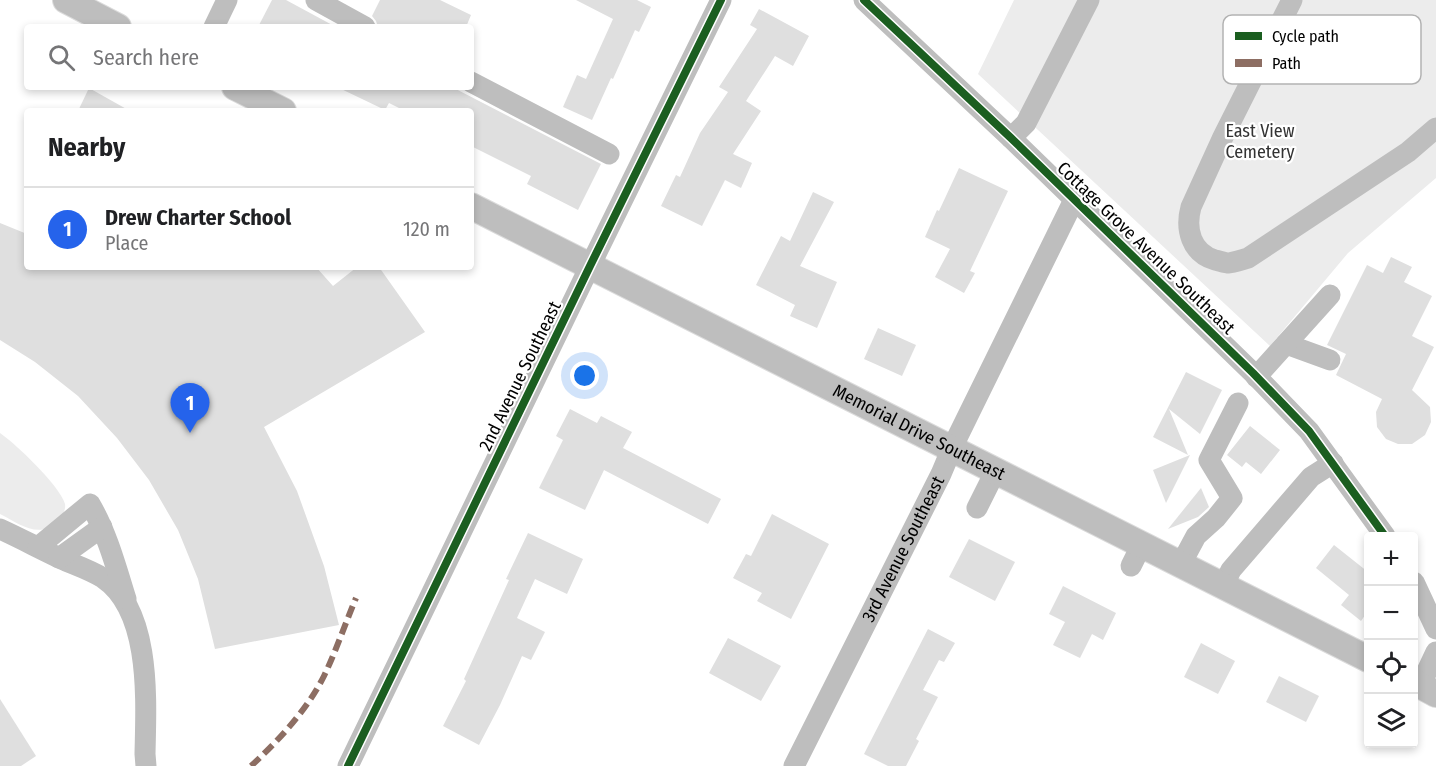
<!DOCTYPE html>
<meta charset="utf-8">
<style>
body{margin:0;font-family:"Fira Sans Condensed",sans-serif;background:#f6f6f6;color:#202124}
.controls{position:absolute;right:18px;bottom:18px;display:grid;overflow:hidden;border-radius:6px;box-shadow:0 3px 9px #0003}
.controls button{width:54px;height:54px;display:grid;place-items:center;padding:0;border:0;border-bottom:2px solid #e0e0e0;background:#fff;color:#202124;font:30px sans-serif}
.you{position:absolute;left:585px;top:376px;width:21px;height:21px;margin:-15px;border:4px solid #fff;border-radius:50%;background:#1a73e8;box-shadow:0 0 0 9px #1a73e833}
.badge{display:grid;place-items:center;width:39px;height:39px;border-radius:50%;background:#2563eb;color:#fff;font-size:20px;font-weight:700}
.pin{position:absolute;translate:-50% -50px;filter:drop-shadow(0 2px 3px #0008)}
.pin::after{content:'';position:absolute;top:32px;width:21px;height:18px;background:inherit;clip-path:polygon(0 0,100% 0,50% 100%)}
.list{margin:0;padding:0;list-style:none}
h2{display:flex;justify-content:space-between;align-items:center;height:78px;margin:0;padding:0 24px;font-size:26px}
h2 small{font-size:20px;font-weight:400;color:#757577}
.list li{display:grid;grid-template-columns:39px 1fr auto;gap:18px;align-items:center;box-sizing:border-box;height:84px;padding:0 24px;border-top:2px solid #e0e0e0}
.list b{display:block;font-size:22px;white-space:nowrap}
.list p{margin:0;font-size:20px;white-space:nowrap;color:#757577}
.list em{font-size:20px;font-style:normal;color:#757577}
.icon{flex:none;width:33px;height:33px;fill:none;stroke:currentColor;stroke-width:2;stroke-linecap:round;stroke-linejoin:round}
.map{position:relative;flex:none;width:1436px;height:766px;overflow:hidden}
.search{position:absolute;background:#fff;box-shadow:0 3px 9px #0003;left:24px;top:24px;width:450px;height:66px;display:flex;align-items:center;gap:15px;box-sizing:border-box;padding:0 21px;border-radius:6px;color:#757577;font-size:22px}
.panel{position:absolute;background:#fff;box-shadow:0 3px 9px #0003;left:24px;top:108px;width:450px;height:162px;border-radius:6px}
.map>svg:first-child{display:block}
</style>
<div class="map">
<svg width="1436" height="766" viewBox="0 0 1436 766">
<rect width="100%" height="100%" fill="#fff"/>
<g fill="#ececec">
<path d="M1014,0H1436V178L1348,253L1270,346L978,74Z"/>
<path d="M0,433C16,444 60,486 65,504C66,510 62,517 58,521C39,540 20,524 0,514Z"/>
</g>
<g fill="#dfdfdf">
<path d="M272,0H286L336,27H258Z"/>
<path d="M380,0H440L471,15L466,27H378L376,21L372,16Z"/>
<path d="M576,0H637L651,7L639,32L635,30L613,79L611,78L592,120L563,107L577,75L586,79L613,19Z"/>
<path d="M759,9L809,36L793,66L775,56L746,101L761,111L733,154L752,163L741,188L725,180L702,226L661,206L676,175L680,177L700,133L728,92L719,87L757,29L750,25Z"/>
<path d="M337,87H452L601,164L578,210L527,184L531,176L471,146V111H405L389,103L385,110Z"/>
<path d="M89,88L130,111H78Z"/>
<path d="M959,168L1008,191L970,271L975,273L964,293L935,277L950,249L925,237L937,210L939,211Z"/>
<path d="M813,192L834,202L800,266L837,282L817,328L790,316L795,305L756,285L781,236L790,241Z"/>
<path d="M0,223L27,234V267H316L333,286L357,267H379L425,332L264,427L297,491L324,566L339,625L215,649L198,579L178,530L149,480L117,438L78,396L35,362L0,340Z"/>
<path d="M1391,257L1412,267L1404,282L1432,296L1412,336L1434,347L1412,390L1430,407L1431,422L1425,435L1412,444H1398L1386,439L1377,427L1376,412L1382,399L1336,375L1346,354L1327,345L1367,265L1383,273Z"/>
<path d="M878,328L916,345L902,376L864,359Z"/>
<path d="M1186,372L1222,390L1200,434L1169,409L1188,455L1153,437Z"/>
<path d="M570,409L597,423L601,416L632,432L623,448L721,499L708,524L604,470L585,510L539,488L563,440L556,436Z"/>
<path d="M1250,426L1280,450L1261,474L1246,462L1242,467L1227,455Z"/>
<path d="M1190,455L1166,503L1153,470Z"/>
<path d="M1201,488L1209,507L1198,517L1168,529Z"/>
<path d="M772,514L829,544L791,619L757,601L762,593L733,578L746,554L751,556Z"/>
<path d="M528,533L583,559L567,594L535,579L517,618L545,632L531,660L522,656L500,705L479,745L443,726L466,681L464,679L509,580L506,579Z"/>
<path d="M969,539L1015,562L995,601L949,577Z"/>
<path d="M1334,545L1368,572V611L1361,621L1341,605L1349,595L1316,568Z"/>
<path d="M1063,586L1116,613L1103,640L1092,634L1080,658L1053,645L1065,622L1049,614Z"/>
<path d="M928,629L955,643L944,662L939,660L923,690L938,697L916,739L919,741L906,766H888L864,754Z"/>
<path d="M728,638L781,666L761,701L709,673Z"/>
<path d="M1201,643L1235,661L1218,694L1184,677Z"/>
<path d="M1279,676L1319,696L1306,722L1266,702Z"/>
<path d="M0,699L36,756L21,766H0Z"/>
</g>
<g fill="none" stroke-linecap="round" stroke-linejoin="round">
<g stroke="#dbdbdb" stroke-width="28">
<g id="major">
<path d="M66,0L118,27"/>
<path d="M235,87L283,111"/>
<path id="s2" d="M471,206L1368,659"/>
<path d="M1414,682L1436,694"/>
</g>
</g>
<g stroke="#bebebe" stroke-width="21">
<path d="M316,0L365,27"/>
<path d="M864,0L1011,138L1253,373L1309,431L1385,536"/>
<path d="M1292,0L1222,139L1191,207C1185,229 1191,253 1215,260C1220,261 1225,263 1229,263C1235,262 1242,260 1248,258L1408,152L1436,128"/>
<path d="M214,27L227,0"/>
<path d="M471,82L609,154"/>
<path d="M1011,138L1026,123L1089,0"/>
<path d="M1286,344L1330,360"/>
<path d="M1256,377L1330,295"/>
<path d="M977,508L996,470"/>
<path d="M0,529C22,539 44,551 66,561C78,566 92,571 103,578C152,611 146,702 145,754L146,766"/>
<path d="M38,547L90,504C107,533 116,567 126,599"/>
<path d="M59,558L102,527"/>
<path d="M1181,564L1196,536L1216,518L1232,498L1209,460L1238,403"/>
<path d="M1131,566L1142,544"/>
<path d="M1414,582L1436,629"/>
<path d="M1223,586L1231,570L1311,477L1333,463"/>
<path d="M1420,686L1436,652"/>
<path d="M348,766L590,266L721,0"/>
<path id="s1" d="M794,766L941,474L952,448L1074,200"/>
</g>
<use href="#major" stroke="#bebebe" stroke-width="26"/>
<path stroke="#8d6e63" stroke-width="6" stroke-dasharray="12 6" stroke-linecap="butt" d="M251,766C279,740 307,710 324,676C336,651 345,624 356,598"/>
<g stroke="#fff" stroke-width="11">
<g id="cycleway">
<path d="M864,0L1011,138L1253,373L1309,431L1385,536"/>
<path d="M348,766L590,266L721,0"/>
</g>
</g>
<use href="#cycleway" stroke="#1b5e20" stroke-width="8"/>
</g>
<g text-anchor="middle" stroke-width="4.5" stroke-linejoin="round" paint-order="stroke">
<g font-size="18" fill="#333" stroke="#fff">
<text x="1260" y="137">East View<tspan x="1260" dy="21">Cemetery</tspan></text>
</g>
<g font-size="18" fill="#000" stroke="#fff">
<text transform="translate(1146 248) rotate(44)" y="6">Cottage Grove Avenue Southeast</text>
<text transform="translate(520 376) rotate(-64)" y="6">2nd Avenue Southeast</text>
<text dy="6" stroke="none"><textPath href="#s2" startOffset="502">Memorial Drive Southeast</textPath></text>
<text dy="6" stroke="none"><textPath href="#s1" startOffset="243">3rd Avenue Southeast</textPath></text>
</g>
</g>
<rect x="1223" y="15" width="198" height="69" rx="9" fill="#fff" stroke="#b2b2b2" stroke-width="1.5"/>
<rect x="1235" y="32" width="27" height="8" fill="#1b5e20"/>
<rect x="1235" y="59" width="27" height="8" fill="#8d6e63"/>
<g font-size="16" fill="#000">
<text x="1272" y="42">Cycle path</text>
<text x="1272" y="69">Path</text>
</g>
</svg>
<div class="controls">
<button>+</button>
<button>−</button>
<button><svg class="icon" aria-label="locate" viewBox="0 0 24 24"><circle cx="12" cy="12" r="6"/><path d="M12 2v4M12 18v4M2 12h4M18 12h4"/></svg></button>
<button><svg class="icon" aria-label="layers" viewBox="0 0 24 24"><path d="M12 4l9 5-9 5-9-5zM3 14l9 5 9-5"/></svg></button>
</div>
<div class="you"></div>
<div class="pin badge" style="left:190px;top:433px">1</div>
<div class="search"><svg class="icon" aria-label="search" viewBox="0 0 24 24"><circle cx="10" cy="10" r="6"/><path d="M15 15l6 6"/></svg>Search here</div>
<section class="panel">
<h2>Nearby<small></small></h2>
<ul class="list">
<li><span class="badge">1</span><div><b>Drew Charter School</b><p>Place</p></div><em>120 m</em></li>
</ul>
</section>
</div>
